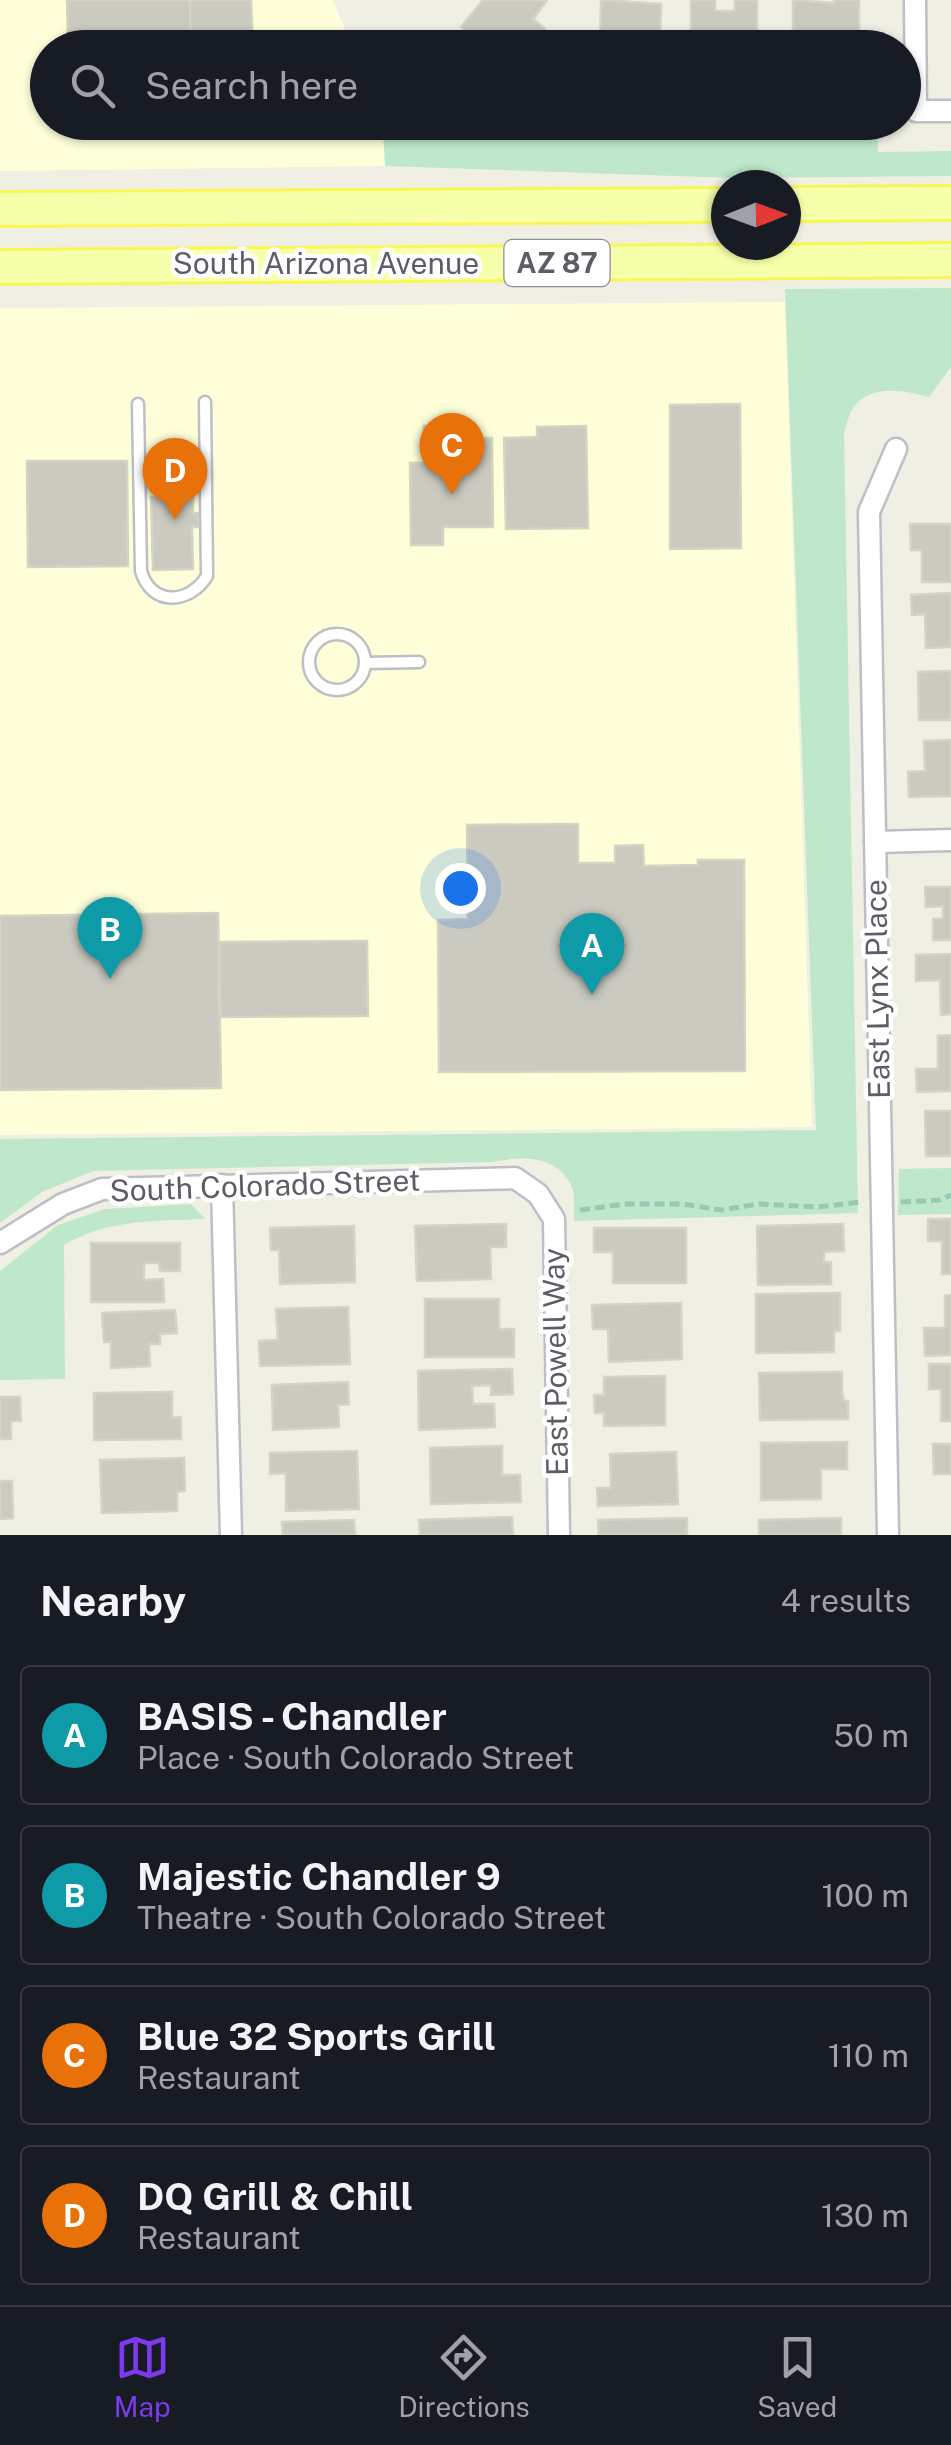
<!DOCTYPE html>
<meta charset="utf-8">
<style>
body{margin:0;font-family:"Public Sans",sans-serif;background:#242831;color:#f1f3f6}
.compass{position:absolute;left:711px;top:170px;width:90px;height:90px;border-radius:50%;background:#171b24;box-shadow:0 2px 8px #0004;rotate:89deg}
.you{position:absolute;left:460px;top:888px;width:35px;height:35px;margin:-25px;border:8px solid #fff;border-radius:50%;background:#1a73e8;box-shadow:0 0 0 15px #1a73e833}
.badge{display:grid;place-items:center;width:65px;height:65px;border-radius:50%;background:#7c3aed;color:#fff;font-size:32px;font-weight:700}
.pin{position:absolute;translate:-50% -82px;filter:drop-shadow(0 2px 5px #0008)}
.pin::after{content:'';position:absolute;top:52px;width:35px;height:30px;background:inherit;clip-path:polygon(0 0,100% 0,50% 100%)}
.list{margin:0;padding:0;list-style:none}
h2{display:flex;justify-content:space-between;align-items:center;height:130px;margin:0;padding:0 40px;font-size:42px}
h2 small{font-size:32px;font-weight:400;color:#9ea1a6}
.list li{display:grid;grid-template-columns:65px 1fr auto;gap:30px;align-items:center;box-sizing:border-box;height:140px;margin:0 20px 20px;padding:0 20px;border:2px solid #363941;border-radius:10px}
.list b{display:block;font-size:38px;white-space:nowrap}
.list p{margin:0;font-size:32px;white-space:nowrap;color:#9ea1a6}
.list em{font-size:32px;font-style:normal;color:#9ea1a6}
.icon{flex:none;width:55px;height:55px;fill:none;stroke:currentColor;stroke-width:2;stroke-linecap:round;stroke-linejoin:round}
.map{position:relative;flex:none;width:951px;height:1535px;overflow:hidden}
.search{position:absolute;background:#171b24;box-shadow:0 2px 8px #0004;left:30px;right:30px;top:30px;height:110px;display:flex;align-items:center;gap:25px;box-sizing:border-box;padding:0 35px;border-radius:55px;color:#9ea1a6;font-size:38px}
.sheet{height:770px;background:#171b24}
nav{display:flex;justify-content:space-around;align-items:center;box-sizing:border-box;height:140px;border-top:2px solid #363941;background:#171b24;font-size:28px;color:#9ea1a6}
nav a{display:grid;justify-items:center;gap:5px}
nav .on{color:#7c3aed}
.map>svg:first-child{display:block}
</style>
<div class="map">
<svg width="951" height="1535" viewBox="0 0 951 1535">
<rect width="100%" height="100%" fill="#efefe4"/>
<g fill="#feffd9">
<path d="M0,0H333L352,47L48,48V122L382,123L385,166L0,171Z"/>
<path d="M785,302L812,1127L0,1135V308Z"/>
</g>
<g fill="#bfe8ca">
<path d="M383,126L877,128L878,152L951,151V176L732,178L385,166Z"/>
<path d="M951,288V367L929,397C905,390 868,383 852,410C848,416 846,427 844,434L858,1213L574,1221C574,1211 575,1196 572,1187C557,1154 521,1156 492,1162L93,1171L42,1192L0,1223V1139L816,1130L785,289Z"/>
<path d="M951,1168V1214L898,1215L899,1169Z"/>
<path d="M191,1204L205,1219C155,1221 108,1219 64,1245L65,1379L0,1380V1271L58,1225L105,1209Z"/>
</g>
<g fill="#cacac0" stroke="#d4d4c2" stroke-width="2.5">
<path d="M67,0H190L191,48H165L164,42L68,44Z"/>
<path d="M190,0H251L253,48H191Z"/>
<path d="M483,0H547L533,19L545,29L530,48H485L461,27Z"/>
<path d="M601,0L661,4L660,48H600Z"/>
<path d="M691,0H715V11H735V0H757V48H691Z"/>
<path d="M793,0L834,3V0H859V48H793Z"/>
<path d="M740,404L741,548L670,549V405Z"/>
<path d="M424,426H447V438H492L493,527H443V545H411L410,463H424Z"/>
<path d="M586,426L588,528L506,529L504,438L537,437V427Z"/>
<path d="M27,461H127L128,566L28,567Z"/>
<path d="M157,470H192L193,513H199V527H192L193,569L153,570L151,497H158Z"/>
<path d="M910,524H951V582H922V550H911Z"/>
<path d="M951,593V647L926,648L925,614L912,615L911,595Z"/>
<path d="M951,671V720H919L918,672Z"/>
<path d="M951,740V796L909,797L908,772L925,771L924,741Z"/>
<path d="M578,824V863H615V846L643,845L644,866L698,865V860H744L745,1071L439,1072L438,920L468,919L467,825Z"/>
<path d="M925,887H951V940H933V919H943V906L926,907Z"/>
<path d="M218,913L221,1088L0,1090V916Z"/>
<path d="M367,941L368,1016L220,1017L219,942Z"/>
<path d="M951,954V1014L941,1015L940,980L916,981V955Z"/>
<path d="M951,1035V1091L917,1092L916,1069H938V1036Z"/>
<path d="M925,1111H951V1156H926Z"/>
<path d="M928,1219H951V1274H942V1241H928Z"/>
<path d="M506,1224V1247H490L491,1279L417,1281L415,1226Z"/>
<path d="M843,1224L844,1251L824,1252V1262H831V1284L758,1285L757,1226Z"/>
<path d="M354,1226L355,1282L280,1284L279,1250H271L270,1228Z"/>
<path d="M594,1228H686V1283H613V1252H594Z"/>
<path d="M91,1243H180V1271H160L159,1263H144V1280L163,1279L164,1302H91Z"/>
<path d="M840,1293V1331H834V1352L756,1353V1294Z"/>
<path d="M951,1295V1355L925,1356L924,1328H945V1296Z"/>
<path d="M425,1299H499V1329H514V1357H425Z"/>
<path d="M681,1303L682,1359L609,1362L608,1329H593L592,1305Z"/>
<path d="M348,1307L350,1364L260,1366L259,1341L278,1340L276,1309Z"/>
<path d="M175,1310L177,1333L160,1334V1344H149L150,1366L111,1368V1342H104L102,1313Z"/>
<path d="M929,1364H951V1421H941V1389H929Z"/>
<path d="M512,1369L513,1394L491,1395V1385L472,1386L473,1404H494L495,1427L419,1430L418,1371Z"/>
<path d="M842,1372V1393L844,1401H848V1419L760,1420L759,1373Z"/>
<path d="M665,1376V1425L604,1426V1413H595L594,1395H604V1377Z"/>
<path d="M348,1382L349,1404L338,1405L339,1427L273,1430L272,1385Z"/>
<path d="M172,1392V1418L181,1417V1439L94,1440V1393Z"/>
<path d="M0,1397H20L21,1421H11V1439H0Z"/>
<path d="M847,1442V1469H821V1499L761,1500V1443Z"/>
<path d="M933,1444H951V1474H934Z"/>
<path d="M502,1446V1475H520L521,1502L431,1504L430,1448Z"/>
<path d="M357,1451L359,1509L286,1511V1473L270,1474V1453Z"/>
<path d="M676,1452L678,1504L598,1506L597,1488H611L610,1454Z"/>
<path d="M184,1458L185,1491L177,1492V1511L102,1513L100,1460Z"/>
<path d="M0,1481H12L13,1518L0,1519Z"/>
<path d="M512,1517L513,1535H420L419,1520Z"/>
<path d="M687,1518V1535H599L598,1520Z"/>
<path d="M841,1518V1535H759V1520Z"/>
<path d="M354,1520L355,1535H283L282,1522Z"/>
</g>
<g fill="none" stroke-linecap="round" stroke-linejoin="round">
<g stroke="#bebfc6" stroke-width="15">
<g id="service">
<path d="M138,404L141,571C151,606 189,605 207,576L205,402"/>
<circle cx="337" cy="662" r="28"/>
<path d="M365,663L419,662"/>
</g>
</g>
<g stroke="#bebfc6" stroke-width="25">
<g id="minor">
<path d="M915,0L916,111H951"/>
<path d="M875,842L951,840"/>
<path d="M222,1185L231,1535"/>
<path d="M0,1243L63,1204L102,1189L515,1178L538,1194L554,1219L559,1535"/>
<path d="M888,1535L869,512L896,449"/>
</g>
</g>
<g stroke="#f9f753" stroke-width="38">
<g id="primary">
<path d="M786,204L951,203"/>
<path d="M0,209L726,205"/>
<path d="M0,267L951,260"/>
</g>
</g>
<g stroke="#97c9b3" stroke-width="5" stroke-dasharray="10 5" stroke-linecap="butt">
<path d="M901,1202L940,1200L951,1195"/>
<path d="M580,1210L625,1204H683L721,1210L759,1204L819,1207L860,1202"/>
</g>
<use href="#service" stroke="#fff" stroke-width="10"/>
<use href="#minor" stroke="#fff" stroke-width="20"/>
<use href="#primary" stroke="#f6ffa9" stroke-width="32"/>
</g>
<g text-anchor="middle" stroke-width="9" stroke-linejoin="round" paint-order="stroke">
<rect fill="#fff" stroke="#8d8e93" stroke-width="2.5" x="504.5" y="240" width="105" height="46" rx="8"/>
<g font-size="28" font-weight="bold" fill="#5c5d65">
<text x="557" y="273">AZ 87</text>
</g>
<g font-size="30" fill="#5c5d65" stroke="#fff">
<text x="326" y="274">South Arizona Avenue</text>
<text transform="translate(878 989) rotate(-91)" y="10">East Lynx Place</text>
<text transform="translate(265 1186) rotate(-2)" y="10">South Colorado Street</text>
<text transform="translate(556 1362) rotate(-91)" y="10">East Powell Way</text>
</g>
</g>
</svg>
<svg class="compass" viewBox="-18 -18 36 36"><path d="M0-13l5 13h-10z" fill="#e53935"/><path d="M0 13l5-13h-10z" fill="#9ea1a6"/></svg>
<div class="you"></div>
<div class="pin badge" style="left:592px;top:995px;background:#0f9aa8">A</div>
<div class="pin badge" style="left:110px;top:979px;background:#0f9aa8">B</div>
<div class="pin badge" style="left:452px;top:495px;background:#e8710a">C</div>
<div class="pin badge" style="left:175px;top:520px;background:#e8710a">D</div>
<div class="search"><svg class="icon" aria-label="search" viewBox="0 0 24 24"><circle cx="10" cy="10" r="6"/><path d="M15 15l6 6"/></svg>Search here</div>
</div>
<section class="sheet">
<h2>Nearby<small>4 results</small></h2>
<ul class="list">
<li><span class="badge" style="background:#0f9aa8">A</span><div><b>BASIS - Chandler</b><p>Place · South Colorado Street</p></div><em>50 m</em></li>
<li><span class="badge" style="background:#0f9aa8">B</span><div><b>Majestic Chandler 9</b><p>Theatre · South Colorado Street</p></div><em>100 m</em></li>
<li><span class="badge" style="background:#e8710a">C</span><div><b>Blue 32 Sports Grill</b><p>Restaurant</p></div><em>110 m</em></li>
<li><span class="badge" style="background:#e8710a">D</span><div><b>DQ Grill &amp; Chill</b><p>Restaurant</p></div><em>130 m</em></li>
</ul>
</section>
<nav>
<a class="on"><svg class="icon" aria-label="map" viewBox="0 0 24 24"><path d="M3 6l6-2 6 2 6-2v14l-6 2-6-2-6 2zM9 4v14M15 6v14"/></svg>Map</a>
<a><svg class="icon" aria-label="directions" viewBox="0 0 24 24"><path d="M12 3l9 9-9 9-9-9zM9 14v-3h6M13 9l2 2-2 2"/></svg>Directions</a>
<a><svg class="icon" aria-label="saved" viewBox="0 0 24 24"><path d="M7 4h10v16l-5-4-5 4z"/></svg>Saved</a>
</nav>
